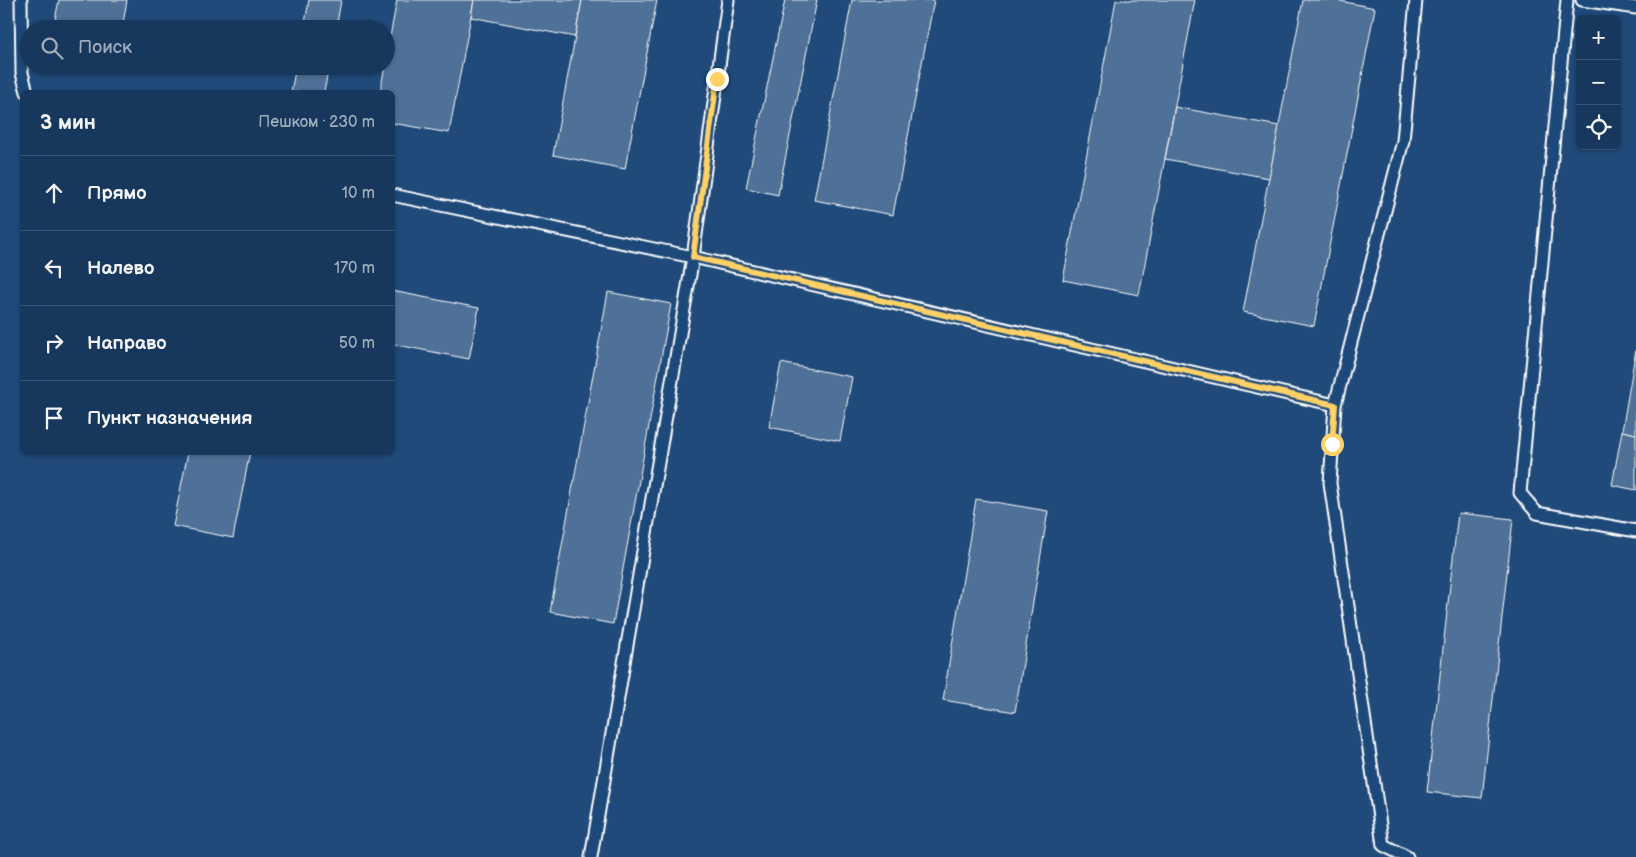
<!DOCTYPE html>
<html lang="ru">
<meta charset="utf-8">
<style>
body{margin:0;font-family:"Balsamiq Sans",sans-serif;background:#244365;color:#f1f3f6}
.controls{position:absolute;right:15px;top:15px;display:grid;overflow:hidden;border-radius:8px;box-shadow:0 1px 4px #0004}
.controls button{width:45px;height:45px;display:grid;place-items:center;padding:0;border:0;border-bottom:1px solid #365272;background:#17385c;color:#f1f3f6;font:25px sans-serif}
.stop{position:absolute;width:15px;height:15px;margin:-11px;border:4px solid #ffd166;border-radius:50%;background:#fff}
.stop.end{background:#ffd166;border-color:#fff;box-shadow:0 1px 5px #0008}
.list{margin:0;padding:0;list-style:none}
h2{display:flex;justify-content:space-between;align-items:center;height:65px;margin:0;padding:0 20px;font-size:21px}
h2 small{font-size:16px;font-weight:400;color:#9eacbb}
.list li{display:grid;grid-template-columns:32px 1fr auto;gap:15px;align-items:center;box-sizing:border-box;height:75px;padding:0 20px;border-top:1px solid #365272}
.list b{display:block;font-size:19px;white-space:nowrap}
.list em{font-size:16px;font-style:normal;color:#9eacbb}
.icon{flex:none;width:28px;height:28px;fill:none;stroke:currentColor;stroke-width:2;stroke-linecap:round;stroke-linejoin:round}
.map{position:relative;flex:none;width:1636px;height:857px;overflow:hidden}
.search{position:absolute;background:#17385c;box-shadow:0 1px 4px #0004;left:20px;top:20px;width:375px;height:55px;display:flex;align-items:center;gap:12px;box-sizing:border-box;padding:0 18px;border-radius:28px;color:#9eacbb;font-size:19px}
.panel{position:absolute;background:#17385c;box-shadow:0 1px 4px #0004;left:20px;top:90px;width:375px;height:365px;border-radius:8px}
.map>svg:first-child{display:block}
</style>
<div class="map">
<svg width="1636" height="857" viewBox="0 0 1636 857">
<rect width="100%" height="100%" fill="#1f4a7a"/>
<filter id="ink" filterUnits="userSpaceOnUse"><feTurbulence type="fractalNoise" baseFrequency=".02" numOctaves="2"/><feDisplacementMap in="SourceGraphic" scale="10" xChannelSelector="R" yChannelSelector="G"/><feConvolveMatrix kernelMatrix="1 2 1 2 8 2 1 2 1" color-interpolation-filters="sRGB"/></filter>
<g filter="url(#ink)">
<g fill="#507197" stroke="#fff">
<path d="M59,0H127L122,29H53Z"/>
<path d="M309,0H341L336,29H304Z"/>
<path d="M397,0H474L449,133L392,123V92H380L385,66H386V58Z"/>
<path d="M474,0H582L575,37L471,17Z"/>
<path d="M582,0H657L625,169L553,155Z"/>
<path d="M785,0H817L778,195L746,188Z"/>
<path d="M852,0H934L893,215L814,200Z"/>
<path d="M1116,0H1195L1139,295L1063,280Z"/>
<path d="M1303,0H1335L1375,8L1314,326L1243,312Z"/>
<path d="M296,66H329L324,92H291Z"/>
<path d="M1175,107L1279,126L1269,178L1165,159Z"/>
<path d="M392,291L479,308L469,359L392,344Z"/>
<path d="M608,292L671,304L613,624L550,612Z"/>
<path d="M1636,349V434L1622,431Z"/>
<path d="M781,363L852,377L840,441L769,427Z"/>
<path d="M1622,431L1636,434V490L1612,485Z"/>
<path d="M188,452H250L233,538L173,526Z"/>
<path d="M976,499L1048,511L1015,712L943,700Z"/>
<path d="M1458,513L1513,519L1482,798L1427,792Z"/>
</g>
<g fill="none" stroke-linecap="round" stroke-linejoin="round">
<g stroke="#fff" stroke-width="15">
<g id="service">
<path d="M21,0L22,73L27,92"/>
<path d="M1567,0L1520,493L1537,513L1636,531"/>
<path d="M1582,0L1636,8"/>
<path d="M392,195L693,257L1335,405"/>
<path d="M591,857L693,257L728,0"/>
<path d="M1407,857L1383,845L1330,483L1335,405L1403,141L1416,0"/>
</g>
</g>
<use href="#service" stroke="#1f4a7a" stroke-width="11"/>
</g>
</g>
<g fill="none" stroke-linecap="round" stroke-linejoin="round" filter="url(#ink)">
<path stroke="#ffd166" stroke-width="6" d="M717,79L693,257L1335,405L1332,444"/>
</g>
</svg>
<div class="controls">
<button>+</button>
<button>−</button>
<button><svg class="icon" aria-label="locate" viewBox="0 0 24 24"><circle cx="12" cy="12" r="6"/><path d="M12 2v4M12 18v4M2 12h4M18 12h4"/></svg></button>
</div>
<div class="stop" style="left:1332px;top:444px"></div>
<div class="stop end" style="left:717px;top:79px"></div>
<div class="search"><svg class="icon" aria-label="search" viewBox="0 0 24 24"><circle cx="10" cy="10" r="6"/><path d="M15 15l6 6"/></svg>Поиск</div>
<section class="panel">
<h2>3 мин<small>Пешком · 230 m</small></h2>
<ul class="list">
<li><svg class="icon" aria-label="ahead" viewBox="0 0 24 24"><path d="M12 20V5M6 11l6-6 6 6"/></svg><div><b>Прямо</b></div><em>10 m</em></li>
<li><svg class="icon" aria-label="left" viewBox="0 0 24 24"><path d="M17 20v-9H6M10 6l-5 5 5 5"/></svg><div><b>Налево</b></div><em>170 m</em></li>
<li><svg class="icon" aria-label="right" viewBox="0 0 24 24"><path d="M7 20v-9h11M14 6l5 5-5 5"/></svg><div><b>Направо</b></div><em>50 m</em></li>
<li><svg class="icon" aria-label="arrive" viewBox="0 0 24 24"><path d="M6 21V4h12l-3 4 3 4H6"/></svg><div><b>Пункт назначения</b></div></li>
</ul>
</section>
</div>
